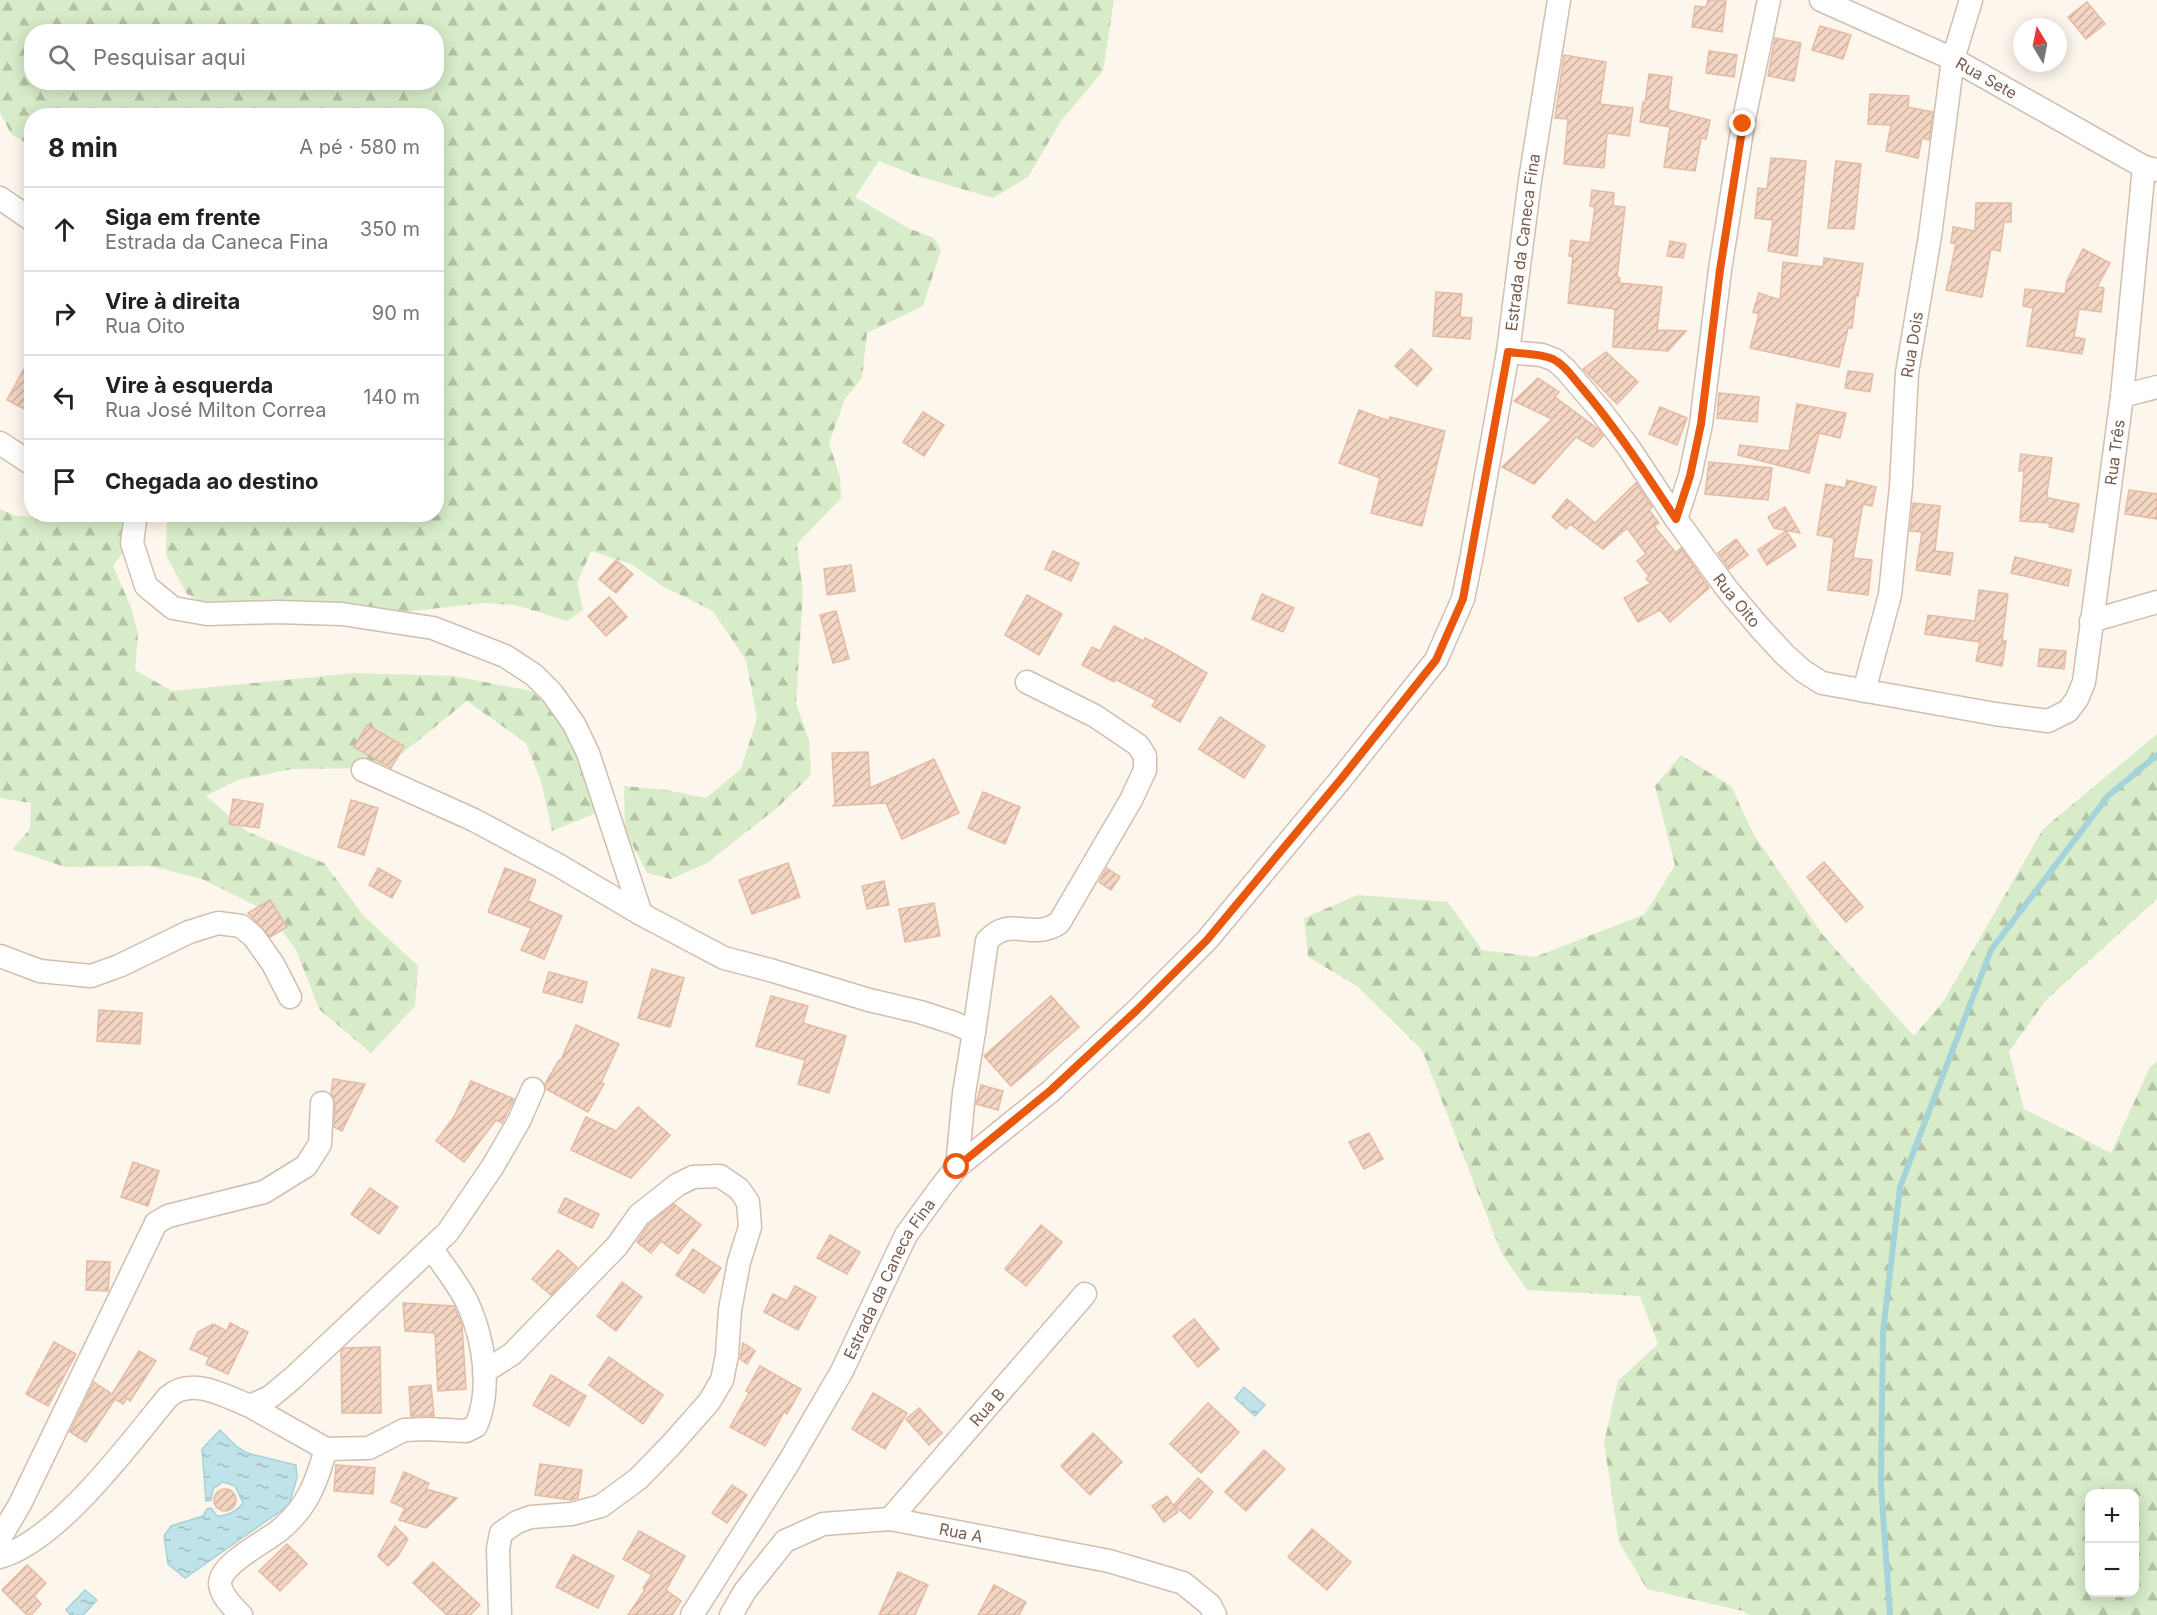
<!DOCTYPE html>
<html lang="pt">
<meta charset="utf-8">
<style>
body{margin:0;font-family:Inter,sans-serif;background:#f6f6f6;color:#222}
.controls{position:absolute;right:18px;bottom:18px;display:grid;overflow:hidden;border-radius:12px;box-shadow:0 3px 15px #0003}
.controls button{width:54px;height:54px;display:grid;place-items:center;padding:0;border:0;border-bottom:2px solid #e0e0e0;background:#fff;color:#222;font:30px sans-serif}
.compass{position:absolute;left:2013px;top:18px;width:54px;height:54px;border-radius:50%;background:#fff;box-shadow:0 3px 15px #0003;rotate:350deg}
.stop{position:absolute;width:18px;height:18px;margin:-14px;border:4px solid #ea580c;border-radius:50%;background:#fff}
.stop.end{background:#ea580c;border-color:#fff;box-shadow:0 2px 6px #0008}
.list{margin:0;padding:0;list-style:none}
h2{display:flex;justify-content:space-between;align-items:center;height:78px;margin:0;padding:0 24px;font-size:26px}
h2 small{font-size:20px;font-weight:400;color:#767676}
.list li{display:grid;grid-template-columns:39px 1fr auto;gap:18px;align-items:center;box-sizing:border-box;height:84px;padding:0 24px;border-top:2px solid #e0e0e0}
.list b{display:block;font-size:22px;white-space:nowrap}
.list p{margin:0;font-size:20px;white-space:nowrap;color:#767676}
.list em{font-size:20px;font-style:normal;color:#767676}
.icon{flex:none;width:33px;height:33px;fill:none;stroke:currentColor;stroke-width:2;stroke-linecap:round;stroke-linejoin:round}
.map{position:relative;flex:none;width:2157px;height:1615px;overflow:hidden}
.search{position:absolute;background:#fff;box-shadow:0 3px 15px #0003;left:24px;top:24px;width:420px;height:66px;display:flex;align-items:center;gap:15px;box-sizing:border-box;padding:0 21px;border-radius:24px;color:#767676;font-size:22px}
.panel{position:absolute;background:#fff;box-shadow:0 3px 15px #0003;left:24px;top:108px;width:420px;height:414px;border-radius:24px}
.map>svg:first-child{display:block}
</style>
<div class="map">
<svg width="2157" height="1615" viewBox="0 0 2157 1615">
<defs>
<pattern id="forest-firs" width="22" height="20" patternUnits="userSpaceOnUse" patternTransform="scale(1.5)"><rect width="22" height="20" fill="#d8ecc9"/><path d="M5 1l3.5 6h-7zM16 11l3.5 6h-7z" fill="#b4c2a5"/></pattern>
<pattern id="water-ripples" width="26" height="14" patternUnits="userSpaceOnUse" patternTransform="scale(1.5)"><rect width="26" height="14" fill="#bfe3e8"/><path d="M2 4q2-2 4 0t4 0M15 11q2-2 4 0t4 0" fill="none" stroke="#a0bbbe"/></pattern>
<pattern id="building-hatch" width="6" height="6" patternUnits="userSpaceOnUse" patternTransform="scale(1.5)"><rect width="6" height="6" fill="#f3d5c3"/><path d="M-1 1l2-2M0 6l6-6M5 7l2-2" fill="none" stroke="#cab0a1"/></pattern>
</defs>
<rect width="100%" height="100%" fill="#fdf6ec"/>
<g fill="url(#forest-firs)" fill-rule="evenodd">
<path d="M0,0H1114L1103,71L1061,121L1028,177L993,198L917,176L879,161L855,197L908,228L934,238L941,250L923,306L867,333L862,378L845,399L829,443L840,477L841,498L797,544L803,593L796,703L809,740L811,775L778,807L707,863L671,879L647,873L625,831L624,786L666,790L706,798L741,769L757,718L746,660L713,611L664,587L631,564L591,551L577,583L583,610L567,621L515,605L483,603L378,615L280,600L218,611L187,594L166,555L167,515L436,514V116H32L31,146L11,134L0,112ZM32,32H436V82H32Z"/>
<path d="M0,509L16,516L38,517L41,514L128,515L127,547L113,566L131,607L138,634L135,670L172,691L354,673L454,676L531,691L564,719L596,813L552,831L541,781L526,743L467,701L384,768L293,769L237,780L206,796L248,832L324,863L364,916L418,966L415,1006L371,1053L319,1009L296,950L272,917L261,908L202,879L151,866L65,867L12,849L30,829L31,803L0,798Z"/>
<path d="M2157,734V899L2046,1000L2009,1052L2024,1109L2111,1153L2150,1067L2157,1062V1615H1750L1743,1611L1647,1589L1619,1542L1604,1443L1618,1381L1658,1344L1640,1296L1527,1290L1501,1252L1422,1050L1357,986L1308,957L1304,918L1358,895L1448,902L1482,950L1535,957L1645,914L1675,865L1655,786L1681,755L1731,786L1754,835L1822,934L1914,1036L1943,1002L2043,829ZM2090,1494H2134V1592H2090Z"/>
</g>
<g fill="url(#water-ripples)" stroke="#a5d3da" stroke-width="1.5">
<path d="M1244,1387L1265,1405L1255,1416L1235,1398Z"/>
<path d="M220,1430L237,1447L247,1453L296,1465L297,1478L289,1505L185,1578L168,1564L164,1536L171,1526L203,1516L207,1509L211,1508L217,1516C229,1516 236,1511 243,1503L235,1486L223,1482L213,1489L211,1500L206,1501L202,1449Z"/>
<path d="M85,1590L97,1600L83,1615H71L66,1610Z"/>
</g>
<g fill="none" stroke-linecap="round" stroke-linejoin="round">
<path stroke="#a5d3da" stroke-width="6" d="M1890,1615L1881,1484L1883,1332L1900,1187L1991,950L2108,796L2157,755"/>
</g>
<g fill="url(#building-hatch)" stroke="#e6bba3" stroke-width="1.5">
<path d="M1708,0H1726L1722,32L1692,27L1695,6L1706,7Z"/>
<path d="M2087,2L2105,24L2086,39L2068,17Z"/>
<path d="M1820,26L1851,35L1843,59L1812,50Z"/>
<path d="M1775,38L1801,43L1794,81L1768,76Z"/>
<path d="M1709,51L1737,55L1734,77L1706,73Z"/>
<path d="M1564,55L1606,62L1600,104L1633,108L1629,136L1607,133L1604,168L1564,164L1568,119L1555,118Z"/>
<path d="M1649,74L1672,77L1668,110L1710,120L1706,139L1701,138L1695,171L1664,167L1670,127L1640,122L1643,102L1645,103Z"/>
<path d="M1870,94L1909,96L1908,107L1933,112L1929,140L1922,138L1918,158L1886,151L1891,125L1868,124Z"/>
<path d="M1771,158L1806,161L1797,256L1768,251L1773,220L1755,218L1758,188L1767,189Z"/>
<path d="M1836,161L1861,164L1854,229L1828,228Z"/>
<path d="M1592,190L1614,193L1613,206L1625,207L1617,277L1620,278L1619,283L1662,287L1657,330L1686,331L1668,351L1613,347L1615,309L1568,303L1573,257L1569,256L1571,240L1590,243L1595,207L1590,206Z"/>
<path d="M1976,203H2011V222H2004L2000,251L1991,249L1982,297L1946,290L1956,244L1951,243L1953,227L1975,231Z"/>
<path d="M1670,241L1686,244L1683,258L1667,256Z"/>
<path d="M2083,249L2110,263L2097,287L2104,288L2101,312L2079,309L2074,337L2085,339L2082,354L2027,346L2033,308L2023,306L2025,289L2065,294L2067,281Z"/>
<path d="M1824,258L1863,264L1858,296L1856,295L1852,328H1848L1839,367L1750,348L1759,314L1753,312L1759,293L1780,300L1783,262L1823,267Z"/>
<path d="M1436,292L1462,294L1460,317L1472,318L1470,339L1433,336Z"/>
<path d="M1411,349L1432,369L1417,386L1395,366Z"/>
<path d="M1606,352L1638,382L1617,404L1583,369Z"/>
<path d="M32,354V413L7,400Z"/>
<path d="M1848,371L1873,374L1870,392L1845,388Z"/>
<path d="M1538,378L1559,392L1555,397L1598,429L1603,436L1593,447L1576,437L1534,484L1502,467L1552,419L1514,401Z"/>
<path d="M1719,393L1759,397L1757,422L1717,418Z"/>
<path d="M1797,404L1846,413L1840,438L1819,433L1809,473L1738,455L1740,445L1789,451Z"/>
<path d="M1660,407L1687,418L1677,445L1649,434Z"/>
<path d="M1359,410L1389,421L1390,417L1445,431L1422,526L1371,513L1380,478L1339,463Z"/>
<path d="M923,412L944,425L924,456L903,442Z"/>
<path d="M2021,454L2052,458L2047,494L2048,498L2079,504L2073,532L2049,527L2050,523L2020,521L2024,471H2019Z"/>
<path d="M1709,462L1772,468L1768,500L1705,494Z"/>
<path d="M1847,480L1876,487L1872,506L1863,504L1853,558L1872,560L1868,595L1828,590L1834,538L1817,535L1826,484L1845,488Z"/>
<path d="M1636,483L1652,507L1649,510L1659,523L1654,526L1676,553L1681,548L1709,588L1670,622L1660,610L1638,622L1624,598L1651,583L1646,579L1649,576L1637,561L1646,554L1627,528L1603,549L1570,524L1566,529L1552,517L1567,499L1595,523Z"/>
<path d="M2129,490L2157,494V519L2125,514Z"/>
<path d="M1913,503L1940,506L1935,551L1953,553L1950,575L1916,570L1922,532L1910,531Z"/>
<path d="M1785,507L1800,533L1774,528L1768,517Z"/>
<path d="M1786,531L1796,546L1767,565L1758,550Z"/>
<path d="M1736,539L1748,555L1729,569L1718,553Z"/>
<path d="M1053,551L1079,563L1071,581L1045,569Z"/>
<path d="M2015,557L2071,570L2068,586L2011,573Z"/>
<path d="M616,560L633,574L616,593L599,579Z"/>
<path d="M851,565L855,591L827,595L824,569Z"/>
<path d="M1979,590L2008,594L2002,641H2006L2002,666L1976,661L1980,642L1925,634L1928,615L1975,621Z"/>
<path d="M1262,594L1294,608L1283,632L1252,619Z"/>
<path d="M1027,595L1062,614L1039,655L1005,635Z"/>
<path d="M609,597L627,617L606,636L588,616Z"/>
<path d="M836,611L849,659L833,663L820,615Z"/>
<path d="M1114,626L1143,641L1145,638L1168,650L1207,673L1180,722L1152,706L1156,700L1115,679L1114,682L1082,665L1092,647L1100,651Z"/>
<path d="M2040,649L2066,651L2064,669L2038,666Z"/>
<path d="M1220,717L1265,746L1244,778L1199,749Z"/>
<path d="M367,725L404,746L391,768L354,747Z"/>
<path d="M868,752L870,788L934,759L959,813L902,839L886,803L833,806L835,804L832,753Z"/>
<path d="M983,792L1020,807L1005,844L968,828Z"/>
<path d="M233,799L263,804L259,828L229,824Z"/>
<path d="M351,800L378,808L364,855L338,847Z"/>
<path d="M1824,862L1863,907L1846,922L1807,877Z"/>
<path d="M788,863L800,897L752,914L739,880Z"/>
<path d="M378,868L401,881L392,898L369,885Z"/>
<path d="M505,868L536,880L528,901L562,916L544,959L521,950L531,928L488,912Z"/>
<path d="M1107,868L1120,877L1111,890L1099,882Z"/>
<path d="M884,881L889,905L867,909L862,886Z"/>
<path d="M270,900L287,927L270,937L248,913Z"/>
<path d="M934,903L940,936L905,942L899,909Z"/>
<path d="M652,969L684,978L670,1027L638,1018Z"/>
<path d="M549,972L587,982L582,1003L543,992Z"/>
<path d="M771,996L808,1006L803,1023L846,1036L829,1093L798,1084L805,1060L756,1046Z"/>
<path d="M1051,996L1079,1027L1011,1086L984,1056Z"/>
<path d="M99,1010L142,1013L140,1044L97,1041Z"/>
<path d="M576,1025L619,1044L601,1083L604,1084L588,1112L546,1089L545,1084L559,1060H561Z"/>
<path d="M333,1079L365,1084L342,1131L334,1127L335,1104L331,1093Z"/>
<path d="M471,1081L514,1099L502,1123L496,1120L464,1162L436,1141L454,1117Z"/>
<path d="M981,1085L1003,1091L998,1110L976,1104Z"/>
<path d="M638,1107L670,1135L631,1178L571,1150L586,1117L616,1131Z"/>
<path d="M1369,1133L1383,1159L1364,1169L1349,1142Z"/>
<path d="M133,1162L159,1171L148,1206L121,1197Z"/>
<path d="M370,1188L398,1207L379,1234L351,1214Z"/>
<path d="M565,1198L599,1214L592,1228L558,1212Z"/>
<path d="M674,1204L701,1225L678,1254L661,1241L651,1253L637,1242L649,1224Z"/>
<path d="M1041,1225L1062,1242L1026,1286L1005,1269Z"/>
<path d="M830,1235L860,1252L847,1274L817,1258Z"/>
<path d="M693,1249L721,1268L704,1293L676,1275Z"/>
<path d="M558,1250L577,1267L551,1295L532,1279Z"/>
<path d="M87,1261L110,1262L108,1291L86,1290Z"/>
<path d="M622,1282L642,1297L616,1331L597,1316Z"/>
<path d="M795,1286L816,1297L798,1330L764,1312L773,1294L787,1301Z"/>
<path d="M403,1303L454,1306L462,1325L466,1389L438,1391L435,1333L405,1331Z"/>
<path d="M1194,1319L1219,1349L1198,1367L1173,1336Z"/>
<path d="M230,1323L248,1332L228,1374L206,1364L209,1357L190,1349L198,1332L213,1324L227,1331Z"/>
<path d="M54,1342L76,1354L48,1406L26,1394Z"/>
<path d="M743,1343L755,1351L747,1364L740,1359Z"/>
<path d="M380,1347L381,1413H342L341,1351L344,1348Z"/>
<path d="M139,1351L156,1361L130,1401L127,1398L123,1404L115,1399L86,1442L70,1432L94,1382L112,1394Z"/>
<path d="M609,1357L663,1395L643,1424L589,1385Z"/>
<path d="M760,1366L801,1389L787,1414L784,1412L765,1446L730,1427L749,1393L746,1391Z"/>
<path d="M551,1375L586,1396L569,1426L533,1405Z"/>
<path d="M431,1385L434,1416H411L409,1387Z"/>
<path d="M873,1393L907,1413L885,1449L852,1429Z"/>
<path d="M1208,1403L1239,1432L1201,1473L1170,1444Z"/>
<path d="M919,1408L942,1433L929,1445L906,1419Z"/>
<path d="M1093,1433L1122,1462L1090,1495L1061,1466Z"/>
<path d="M1264,1450L1285,1469L1246,1511L1225,1492Z"/>
<path d="M540,1464L582,1470L578,1498L571,1500L535,1495Z"/>
<path d="M336,1465L375,1468L373,1494L334,1491Z"/>
<path d="M404,1472L429,1483L426,1489L457,1498L426,1528L399,1520L405,1508L391,1502Z"/>
<path d="M1198,1478L1213,1492L1190,1519L1174,1505Z"/>
<path d="M732,1485L747,1495L727,1523L712,1513Z"/>
<circle cx="225" cy="1500" r="11"/>
<path d="M1167,1496L1178,1512L1164,1522L1152,1506Z"/>
<path d="M395,1526L408,1539L398,1556L388,1566L378,1556Z"/>
<path d="M1312,1529L1351,1562L1327,1590L1288,1557Z"/>
<path d="M639,1531L685,1556L666,1590L681,1601L672,1615H628L645,1590L643,1588L652,1575L623,1559Z"/>
<path d="M287,1544L307,1564L280,1591L259,1571Z"/>
<path d="M573,1555L614,1576L598,1608L556,1587Z"/>
<path d="M433,1562L480,1605L470,1615H447L413,1583Z"/>
<path d="M27,1565L46,1583L34,1596L41,1604L31,1615H27L2,1590Z"/>
<path d="M898,1572L928,1585L915,1615H879Z"/>
<path d="M994,1585L1026,1602L1019,1615H978Z"/>
</g>
<g fill="none" stroke-linecap="round" stroke-linejoin="round">
<g stroke="#d1beb0" stroke-width="25">
<g id="minor">
<path id="s1" d="M1821,0L1953,59L2144,167L2157,170"/>
<path d="M0,198L32,220"/>
<path id="s2" d="M1508,352L1542,355L1555,360L1566,370L1601,411L1629,448L1676,519L1727,589L1760,628L1785,655L1803,671L1822,683L1995,714L2048,721L2068,711L2077,699L2084,682L2122,396L2144,167"/>
<path d="M2122,396L2157,387"/>
<path d="M0,443L32,464"/>
<path d="M136,514L132,543L146,586L173,608L207,614L277,612L342,614L433,628L505,656L534,675L552,693L574,724L588,753L641,914"/>
<path d="M1676,519L1690,476L1701,424L1720,270L1743,124L1769,0"/>
<path d="M2091,621L2157,602"/>
<path id="s3" d="M1864,691L1890,595L1901,486L1907,373L1930,236L1953,59L1971,0"/>
<path d="M363,770L474,820L558,865L641,914L724,958L770,970L869,1000L920,1012L954,1023L974,1032L964,1093L957,1167"/>
<path d="M0,956L40,971L91,976L119,966L189,932L218,923L241,926L254,937L273,964L290,997"/>
<path d="M974,1032L987,941C1011,914 1030,942 1059,923L1131,800L1145,770V756L1138,745L1095,716L1027,682"/>
<path d="M484,1372L512,1354L617,1246L639,1215L677,1185L693,1177L720,1176L739,1189L748,1202L750,1227L739,1262L730,1310L727,1355L722,1380L709,1402L671,1445L638,1479L601,1506L572,1514L531,1517L517,1522L501,1533L498,1549L500,1615"/>
<path d="M326,1449L369,1448L404,1430L426,1429L466,1431L476,1426C492,1390 484,1340 468,1304C459,1285 444,1267 432,1249"/>
<path id="s4" d="M890,1519L1085,1294"/>
<path d="M0,1538L20,1504L156,1223L168,1216L264,1192L306,1166L320,1144L322,1103"/>
<path d="M0,1557C59,1540 129,1444 168,1397C192,1376 224,1396 250,1406L270,1397L293,1378L448,1232L493,1166L519,1121L533,1089"/>
<path d="M241,1615C233,1607 221,1596 220,1584C220,1563 266,1542 281,1529C308,1506 316,1483 326,1449L250,1406"/>
<path id="s5" d="M692,1615L789,1462L842,1371L906,1235L941,1187L957,1167L1051,1091L1137,1010L1207,940L1341,779L1436,660L1463,599L1472,555L1508,352L1530,180L1559,0"/>
<path id="s6" d="M731,1615L745,1591L785,1541L823,1524L890,1519L1109,1561L1183,1583L1210,1605L1215,1615"/>
</g>
</g>
<use href="#minor" stroke="#fff" stroke-width="22"/>
</g>
<g fill="none" stroke-linecap="round" stroke-linejoin="round">
<path stroke="#ea580c" stroke-width="8" d="M957,1167L1051,1090L1137,1010L1207,940L1341,779L1436,660L1463,599L1508,352C1522,354 1539,353 1553,359C1565,365 1574,379 1582,388C1617,429 1646,474 1676,519L1690,476L1701,424L1720,270L1743,124"/>
</g>
<g text-anchor="middle" stroke-width="4.5" stroke-linejoin="round" paint-order="stroke">
<g font-size="16" fill="#7a5c4d" stroke="#fffaf3">
<text dy="6" stroke="none"><textPath href="#s1" startOffset="183">Rua Sete</textPath></text>
<text dy="6" stroke="none"><textPath href="#s5" startOffset="1650">Estrada da Caneca Fina</textPath></text>
<text dy="6" stroke="none"><textPath href="#s3" startOffset="351">Rua Dois</textPath></text>
<text dy="6" stroke="none"><textPath href="#s2" startOffset="986">Rua Três</textPath></text>
<text dy="6" stroke="none"><textPath href="#s2" startOffset="350">Rua Oito</textPath></text>
<text dy="6" stroke="none"><textPath href="#s5" startOffset="390">Estrada da Caneca Fina</textPath></text>
<text dy="6" stroke="none"><textPath href="#s4" startOffset="148">Rua B</textPath></text>
<text dy="6" stroke="none"><textPath href="#s6" startOffset="273">Rua A</textPath></text>
</g>
</g>
</svg>
<div class="controls">
<button>+</button>
<button>−</button>
</div>
<svg class="compass" viewBox="-18 -18 36 36"><path d="M0-13l5 13h-10z" fill="#e53935"/><path d="M0 13l5-13h-10z" fill="#767676"/></svg>
<div class="stop" style="left:957px;top:1167px"></div>
<div class="stop end" style="left:1743px;top:124px"></div>
<div class="search"><svg class="icon" aria-label="search" viewBox="0 0 24 24"><circle cx="10" cy="10" r="6"/><path d="M15 15l6 6"/></svg>Pesquisar aqui</div>
<section class="panel">
<h2>8 min<small>A pé · 580 m</small></h2>
<ul class="list">
<li><svg class="icon" aria-label="ahead" viewBox="0 0 24 24"><path d="M12 20V5M6 11l6-6 6 6"/></svg><div><b>Siga em frente</b><p>Estrada da Caneca Fina</p></div><em>350 m</em></li>
<li><svg class="icon" aria-label="right" viewBox="0 0 24 24"><path d="M7 20v-9h11M14 6l5 5-5 5"/></svg><div><b>Vire à direita</b><p>Rua Oito</p></div><em>90 m</em></li>
<li><svg class="icon" aria-label="left" viewBox="0 0 24 24"><path d="M17 20v-9H6M10 6l-5 5 5 5"/></svg><div><b>Vire à esquerda</b><p>Rua José Milton Correa</p></div><em>140 m</em></li>
<li><svg class="icon" aria-label="arrive" viewBox="0 0 24 24"><path d="M6 21V4h12l-3 4 3 4H6"/></svg><div><b>Chegada ao destino</b></div></li>
</ul>
</section>
</div>
